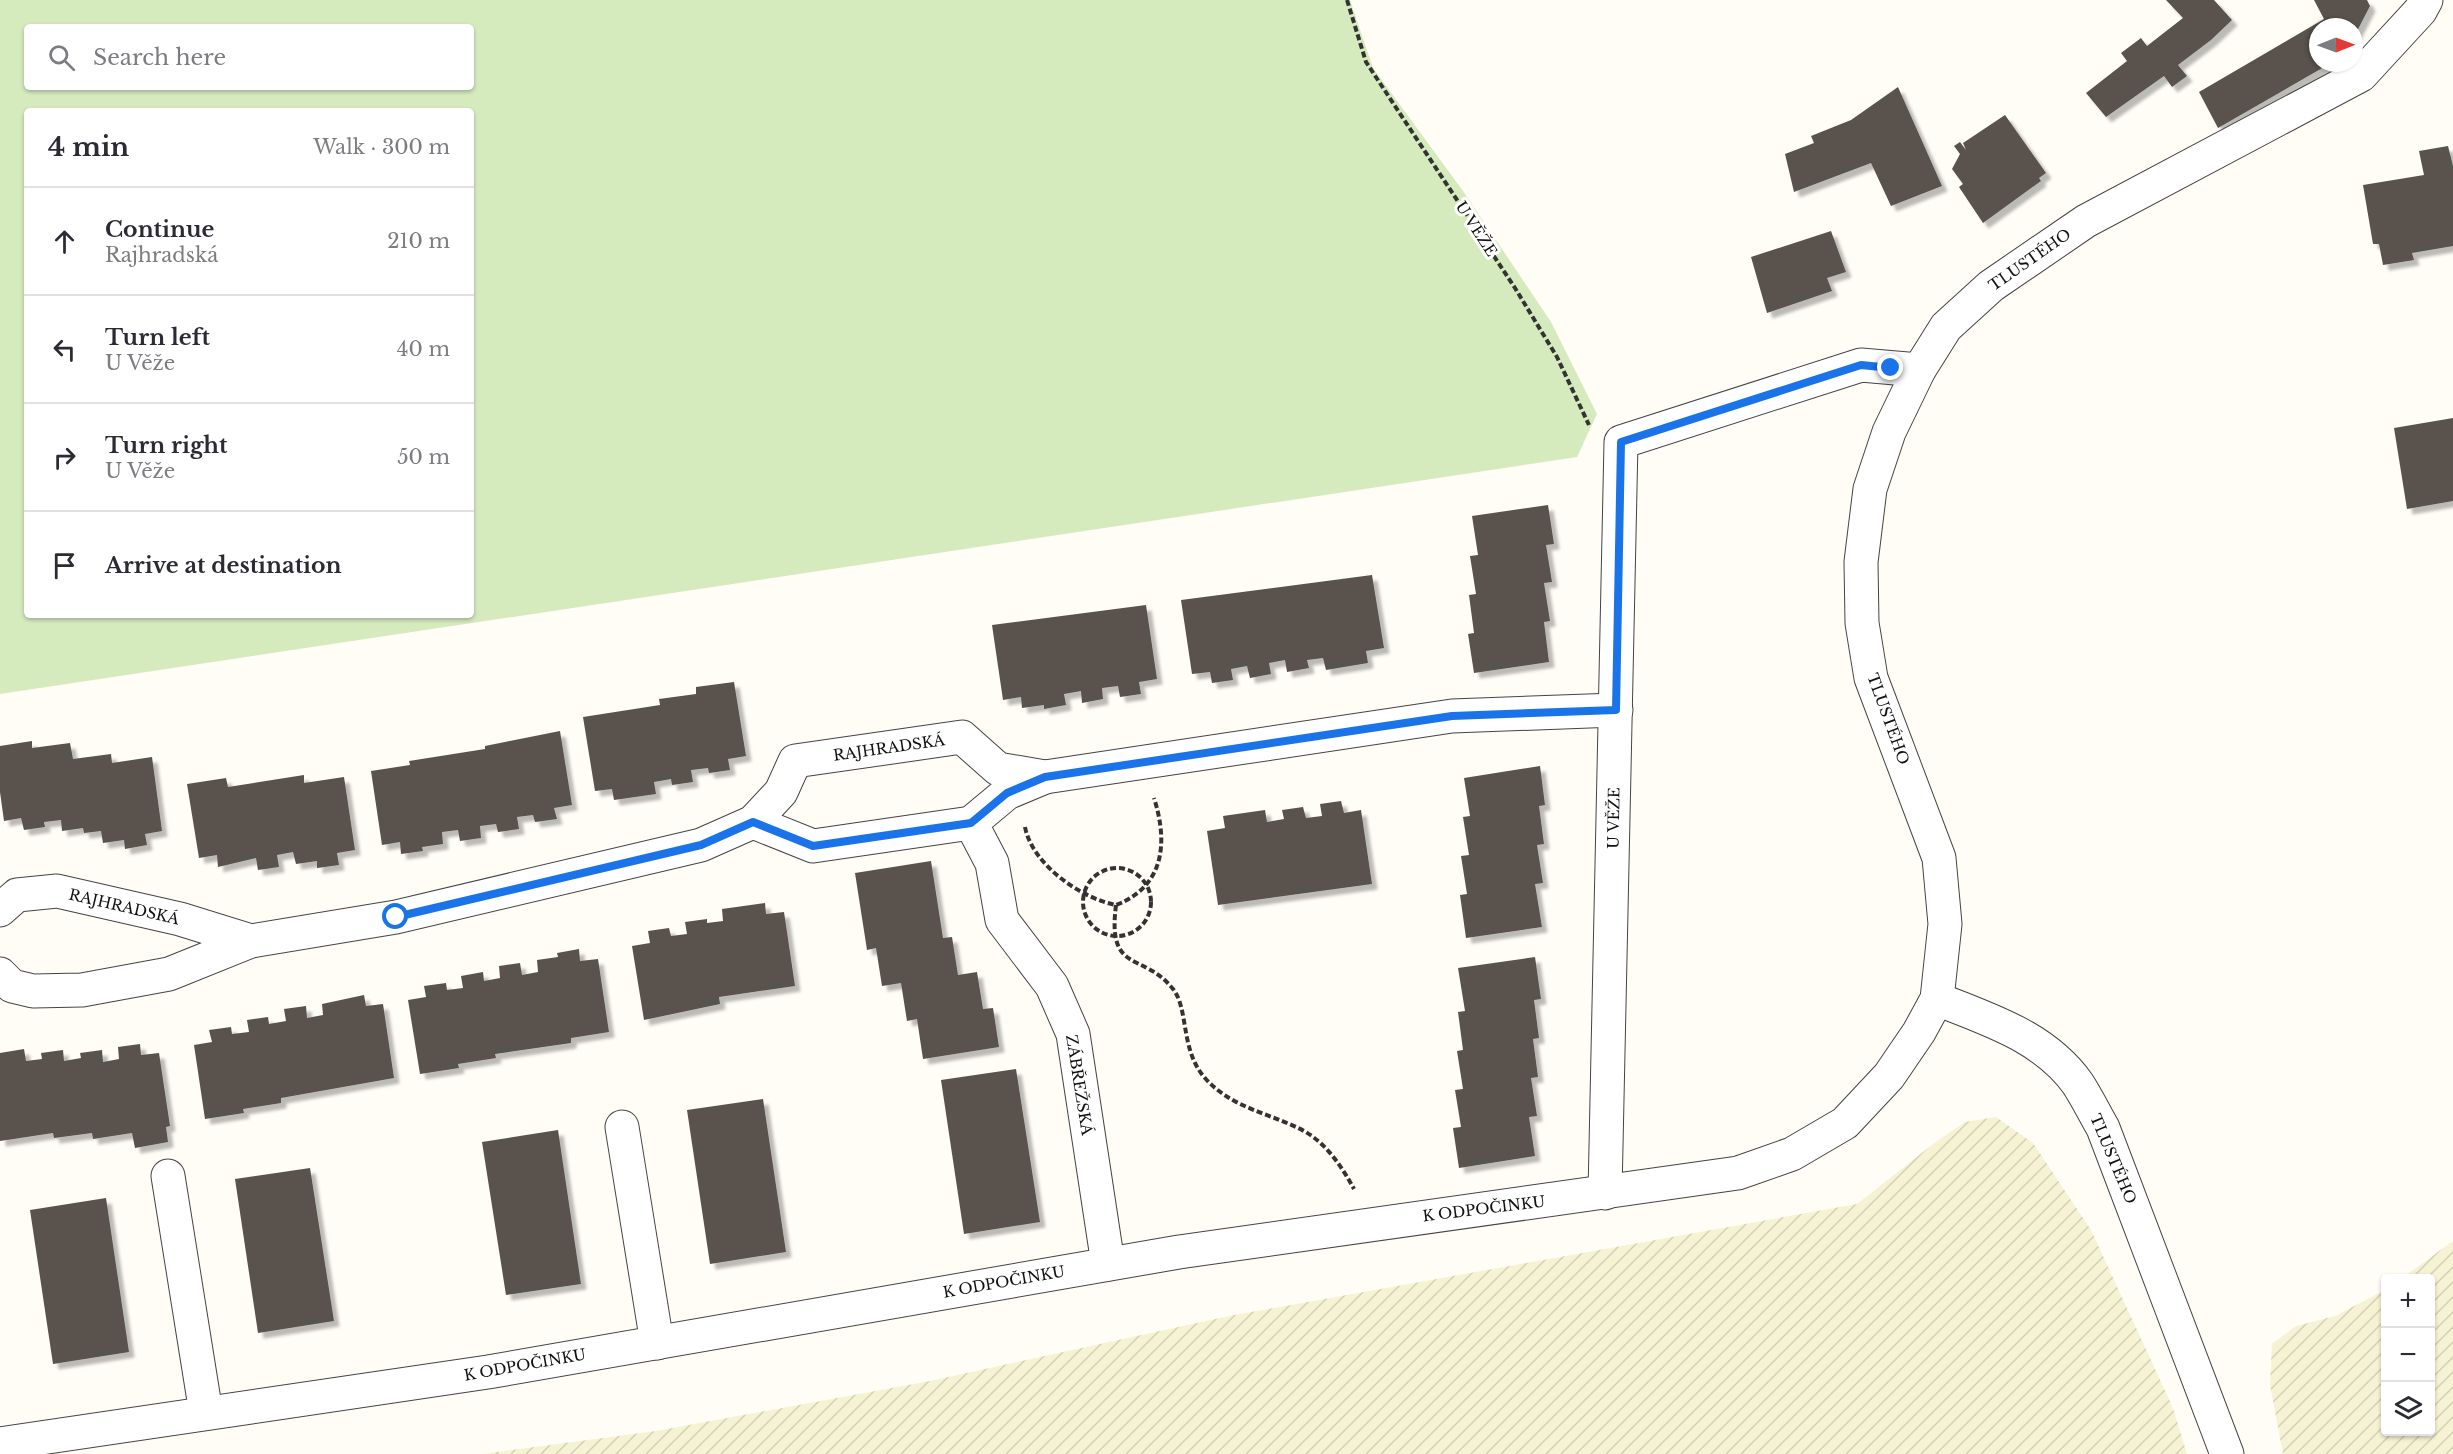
<!DOCTYPE html>
<meta charset="utf-8">
<style>
body{margin:0;font-family:"Libre Baskerville",serif;background:#f2f2f3;color:#2b2b33}
.controls{position:absolute;right:18px;bottom:18px;display:grid;overflow:hidden;border-radius:6px;box-shadow:0 2px 4px #0004}
.controls button{width:54px;height:54px;display:grid;place-items:center;padding:0;border:0;border-bottom:2px solid #e1e1e2;background:#fff;color:#2b2b33;font:30px sans-serif}
.compass{position:absolute;left:2309px;top:18px;width:54px;height:54px;border-radius:50%;background:#fff;box-shadow:0 2px 4px #0004;rotate:89deg}
.stop{position:absolute;width:18px;height:18px;margin:-14px;border:4px solid #1a73e8;border-radius:50%;background:#fff}
.stop.end{background:#1a73e8;border-color:#fff;box-shadow:0 2px 6px #0008}
.list{margin:0;padding:0;list-style:none}
h2{display:flex;justify-content:space-between;align-items:center;height:78px;margin:0;padding:0 24px;font-size:26px}
h2 small{font-size:20px;font-weight:400;color:#7c7c81}
.list li{display:grid;grid-template-columns:39px 1fr auto;gap:18px;align-items:center;box-sizing:border-box;height:108px;padding:0 24px;border-top:2px solid #e1e1e2}
.list b{display:block;font-size:22px;white-space:nowrap}
.list p{margin:0;font-size:20px;white-space:nowrap;color:#7c7c81}
.list em{font-size:20px;font-style:normal;color:#7c7c81}
.icon{flex:none;width:33px;height:33px;fill:none;stroke:currentColor;stroke-width:2;stroke-linecap:round;stroke-linejoin:round}
.map{position:relative;flex:none;width:2453px;height:1454px;overflow:hidden}
.search{position:absolute;background:#fff;box-shadow:0 2px 4px #0004;left:24px;top:24px;width:450px;height:66px;display:flex;align-items:center;gap:15px;box-sizing:border-box;padding:0 21px;border-radius:6px;color:#7c7c81;font-size:22px}
.panel{position:absolute;background:#fff;box-shadow:0 2px 4px #0004;left:24px;top:108px;width:450px;height:510px;border-radius:6px}
.map>svg:first-child{display:block}
</style>
<div class="map">
<svg width="2453" height="1454" viewBox="0 0 2453 1454">
<defs>
<pattern id="farmland-furrows" width="10" height="10" patternUnits="userSpaceOnUse" patternTransform="scale(1.5)"><rect width="10" height="10" fill="#f6f3d4"/><path d="M-1 1l2-2M0 10L10 0M9 11l2-2" fill="none" stroke="#d2cfb5"/></pattern>
<filter id="shadow"><feDropShadow dx="5.5" dy="5.5" stdDeviation="1.5" flood-color="#0004"/></filter>
</defs>
<rect width="100%" height="100%" fill="#fffdf5"/>
<g fill="url(#farmland-furrows)">
<path d="M1996,1117L2033,1143L2091,1230L2173,1408L2187,1454H482L656,1431L930,1381L1229,1316L1857,1204L1937,1141L1965,1122Z"/>
<path d="M2453,1241V1454H2283L2270,1385L2272,1344L2296,1326L2335,1316L2385,1290L2386,1432H2430V1278H2402Z"/>
</g>
<path fill="#d5ebbd" fill-rule="evenodd" d="M0,0H1350L1373,68L1463,191L1551,322L1597,414L1577,457L0,694ZM27,27H471V87H27ZM27,111H471V615H27Z"/>
<g fill="#5a524d" filter="url(#shadow)">
<path d="M2166,0H2214L2232,20L2211,40L2178,65L2187,76L2172,87L2164,76L2106,117L2086,93L2127,61L2121,53L2141,38L2147,46L2183,18Z"/>
<path d="M2314,0H2367L2370,6L2354,37V27H2318V63H2331L2218,128L2199,92L2324,19Z"/>
<path d="M1898,87L1942,186L1891,206L1871,163L1794,192L1785,154L1814,143L1811,136L1851,120Z"/>
<path d="M2005,115L2046,173L2039,178L2041,181L1983,223L1959,187L1963,184L1952,169L1960,154L1954,146L1960,142L1966,150L1963,143Z"/>
<path d="M2448,146L2453,166V246L2412,253L2414,260L2383,265L2379,244H2373L2363,185L2424,175L2419,151Z"/>
<path d="M1831,231L1846,272L1827,278L1832,291L1767,313L1751,257Z"/>
<path d="M2453,418V501L2407,509L2394,428Z"/>
<path d="M1548,505L1554,544L1546,545L1552,582L1544,583L1550,621L1544,622L1549,662L1474,673L1468,634L1474,633L1469,595L1476,594L1470,556L1478,555L1472,516Z"/>
<path d="M1372,575L1384,648L1366,651L1368,663L1326,670L1323,658L1307,660L1309,668L1287,672L1285,660L1269,663L1271,674L1250,678L1247,666L1231,669L1233,680L1212,683L1210,672L1192,674L1181,600Z"/>
<path d="M1146,605L1157,679L1139,682L1141,694L1120,697L1118,686L1102,688L1103,699L1082,703L1081,691L1064,694L1066,705L1044,709V705L1022,708L1021,697L1003,700L992,625Z"/>
<path d="M734,682L746,756L728,759L730,770L709,773L708,768L691,770L693,782L672,785L671,779L654,782L656,794L614,800L612,789L595,791L583,717L660,705L659,699L696,694V687Z"/>
<path d="M560,731L572,805L554,808L557,819L535,822L533,815L517,817L519,829L498,832L496,824L480,826L481,838L460,841L458,830L442,832L443,844L422,847L423,851L401,854L400,842L382,845L371,771L410,765L409,761L485,749V746Z"/>
<path d="M32,741V748L70,743L73,759L111,754L112,763L152,757L162,831L145,834L147,845L125,849L124,840L103,843L101,831L84,833L83,828L62,831L61,820L44,822L45,827L24,830L21,818L4,821L0,792V746Z"/>
<path d="M1540,766L1545,805L1539,806L1544,844L1537,845L1543,883L1535,884L1542,927L1466,938L1460,895L1467,894L1461,856L1469,855L1463,817L1470,816L1464,778Z"/>
<path d="M304,775V783L344,777L355,850L337,853L339,865L317,868V861L296,864L293,852L277,855L279,867L258,870L256,858L218,867L217,855L199,858L187,784L226,778L228,787Z"/>
<path d="M1341,801L1344,813L1361,810L1372,884L1218,905L1207,831L1225,828L1223,816L1265,810L1267,822L1284,819L1282,810L1303,807L1306,818L1322,816L1320,804Z"/>
<path d="M931,861L943,938L952,937L958,975L977,972L983,1009L993,1008L999,1047L923,1059L917,1019L907,1021L901,983L882,986L876,948L867,950L855,873Z"/>
<path d="M765,903L766,914L784,912L795,986L719,997L720,1004L644,1020L632,946L650,943L648,931L669,928L671,936L687,934L685,922L707,919V923L723,921L722,909Z"/>
<path d="M579,949L580,961L598,959L609,1032L571,1038V1043L495,1054L496,1058L458,1064L459,1068L420,1074L408,1000L426,997L424,986L446,983L447,990L463,988L461,976L483,972L484,981L500,978L499,966L520,963L522,975L538,972L537,960L558,957L557,953Z"/>
<path d="M1535,957L1541,999L1534,1000L1539,1038L1533,1039L1538,1077L1531,1078L1537,1116L1529,1117L1535,1156L1459,1168L1453,1128L1461,1127L1455,1090L1463,1089L1457,1051L1463,1050L1458,1012L1465,1011L1458,968Z"/>
<path d="M364,995L366,1006L383,1004L394,1078L281,1098V1103L243,1109L244,1113L205,1119L194,1045L212,1042L209,1030L231,1027L232,1034L249,1032L247,1020L268,1017L269,1024L286,1021L284,1009L306,1006L307,1018L323,1015L322,1004Z"/>
<path d="M140,1044L141,1055L159,1053L170,1126L166,1127L168,1142L135,1148L132,1133L93,1139L92,1133L54,1138L53,1133L0,1141V1053L24,1049L26,1061L42,1059L41,1053L63,1050L64,1061L81,1058L80,1053L102,1050L103,1062L119,1059L118,1047Z"/>
<path d="M1016,1069L1040,1222L964,1234L941,1080Z"/>
<path d="M763,1099L786,1252L710,1264L687,1110Z"/>
<path d="M558,1130L581,1284L506,1295L482,1142Z"/>
<path d="M310,1168L334,1321L258,1333L235,1179Z"/>
<path d="M106,1198L129,1352L53,1364L30,1210Z"/>
</g>
<g fill="none" stroke-linecap="round" stroke-linejoin="round">
<g stroke="#444" stroke-width="35">
<g id="minor">
<path d="M753,822L813,846L971,823L1007,793L1045,777"/>
<path d="M971,823L992,863L1002,920L1052,986L1073,1034L1108,1264"/>
<path d="M0,910L17,895L57,891L180,919L251,941L396,917L701,845L753,822L781,792L795,761L962,737L998,769L1045,777L1452,716L1616,710"/>
<path d="M0,974L12,986L33,991L82,990L169,974L251,941"/>
<path d="M1937,999C1988,1019 2045,1037 2078,1084C2087,1098 2095,1114 2103,1128L2227,1454"/>
<path d="M622,1127L657,1343"/>
<path d="M168,1176L206,1413"/>
<path d="M1605,1193L1621,442L1861,365L1919,370"/>
<path d="M0,1444L488,1372L1179,1252L1738,1173L1792,1154L1845,1123L1889,1076L1919,1032L1937,999L1945,924L1939,858L1871,678L1862,623L1861,562L1870,489L1889,432L1919,370L1946,327L1991,286L2086,221L2361,75L2420,11L2426,0"/>
</g>
</g>
<g stroke="#333" stroke-width="4" stroke-dasharray="6 3" stroke-linecap="butt">
<path d="M1347,0L1366,62L1515,288L1557,357L1589,425"/>
<path d="M1025,827C1032,864 1080,898 1116,905C1165,886 1168,842 1154,798"/>
<circle cx="1117" cy="902" r="34"/>
<path d="M1116,905C1107,975 1143,951 1173,989C1189,1009 1180,1050 1205,1078C1231,1108 1270,1113 1304,1131C1327,1144 1342,1167 1354,1189"/>
</g>
<use href="#minor" stroke="#fff" stroke-width="33"/>
</g>
<g fill="none" stroke-linecap="round" stroke-linejoin="round">
<path stroke="#1a73e8" stroke-width="8" d="M396,917L701,845L753,822L813,846L971,823L1007,793L1045,777L1452,716L1616,710L1621,442L1861,365L1891,368"/>
</g>
<g text-anchor="middle" stroke-width="6" stroke-linejoin="round" paint-order="stroke">
<g font-size="15" fill="#111" stroke="#fff">
<text transform="translate(1476 229) rotate(57)" y="5">U VĚŽE</text>
<text transform="translate(2030 260) rotate(-35)" y="5">TLUSTÉHO</text>
<text transform="translate(1888 719) rotate(70)" y="5">TLUSTÉHO</text>
<text transform="translate(889 748) rotate(-8)" y="5">RAJHRADSKÁ</text>
<text transform="translate(1614 818) rotate(-89)" y="5">U VĚŽE</text>
<text transform="translate(124 907) rotate(13)" y="5">RAJHRADSKÁ</text>
<text transform="translate(1079 1085) rotate(81)" y="5">ZÁBŘEŽSKÁ</text>
<text transform="translate(2113 1159) rotate(67)" y="5">TLUSTÉHO</text>
<text transform="translate(1484 1209) rotate(-7)" y="5">K ODPOČINKU</text>
<text transform="translate(1004 1282) rotate(-10)" y="5">K ODPOČINKU</text>
<text transform="translate(525 1365) rotate(-10)" y="5">K ODPOČINKU</text>
</g>
</g>
</svg>
<div class="controls">
<button>+</button>
<button>−</button>
<button><svg class="icon" aria-label="layers" viewBox="0 0 24 24"><path d="M12 4l9 5-9 5-9-5zM3 14l9 5 9-5"/></svg></button>
</div>
<svg class="compass" viewBox="-18 -18 36 36"><path d="M0-13l5 13h-10z" fill="#e53935"/><path d="M0 13l5-13h-10z" fill="#7c7c81"/></svg>
<div class="stop" style="left:396px;top:917px"></div>
<div class="stop end" style="left:1891px;top:368px"></div>
<div class="search"><svg class="icon" aria-label="search" viewBox="0 0 24 24"><circle cx="10" cy="10" r="6"/><path d="M15 15l6 6"/></svg>Search here</div>
<section class="panel">
<h2>4 min<small>Walk · 300 m</small></h2>
<ul class="list">
<li><svg class="icon" aria-label="ahead" viewBox="0 0 24 24"><path d="M12 20V5M6 11l6-6 6 6"/></svg><div><b>Continue</b><p>Rajhradská</p></div><em>210 m</em></li>
<li><svg class="icon" aria-label="left" viewBox="0 0 24 24"><path d="M17 20v-9H6M10 6l-5 5 5 5"/></svg><div><b>Turn left</b><p>U Věže</p></div><em>40 m</em></li>
<li><svg class="icon" aria-label="right" viewBox="0 0 24 24"><path d="M7 20v-9h11M14 6l5 5-5 5"/></svg><div><b>Turn right</b><p>U Věže</p></div><em>50 m</em></li>
<li><svg class="icon" aria-label="arrive" viewBox="0 0 24 24"><path d="M6 21V4h12l-3 4 3 4H6"/></svg><div><b>Arrive at destination</b></div></li>
</ul>
</section>
</div>
